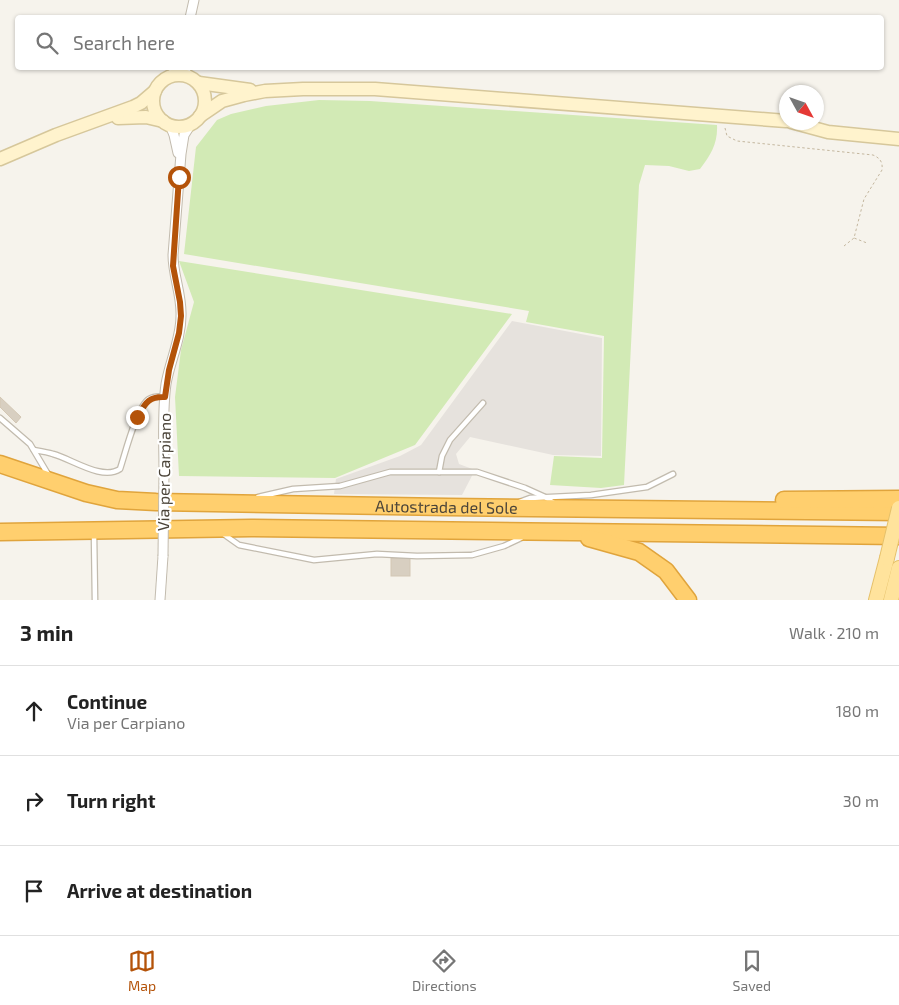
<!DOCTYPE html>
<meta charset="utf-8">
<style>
body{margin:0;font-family:"Exo 2",sans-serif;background:#f6f6f6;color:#222}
.compass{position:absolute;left:779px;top:85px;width:45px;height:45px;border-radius:50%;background:#fff;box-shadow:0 1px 4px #0004;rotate:130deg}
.stop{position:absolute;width:15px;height:15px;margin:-11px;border:4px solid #b45309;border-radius:50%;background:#fff}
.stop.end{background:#b45309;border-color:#fff;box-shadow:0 1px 5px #0008}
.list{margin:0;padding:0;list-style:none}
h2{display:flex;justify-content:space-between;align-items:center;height:65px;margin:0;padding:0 20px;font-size:21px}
h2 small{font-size:16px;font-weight:400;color:#767676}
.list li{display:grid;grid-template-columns:32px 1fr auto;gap:15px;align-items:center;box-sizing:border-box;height:90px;padding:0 20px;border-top:1px solid #e0e0e0}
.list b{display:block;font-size:19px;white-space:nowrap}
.list p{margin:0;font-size:16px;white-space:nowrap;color:#767676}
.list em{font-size:16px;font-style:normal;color:#767676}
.icon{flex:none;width:28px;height:28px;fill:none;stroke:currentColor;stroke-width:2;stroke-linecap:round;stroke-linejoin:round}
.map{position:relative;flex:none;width:899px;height:600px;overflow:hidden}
.search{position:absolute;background:#fff;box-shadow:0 1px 4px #0004;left:15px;right:15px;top:15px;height:55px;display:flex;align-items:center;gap:12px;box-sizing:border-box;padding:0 18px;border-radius:5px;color:#767676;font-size:19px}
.sheet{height:335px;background:#fff}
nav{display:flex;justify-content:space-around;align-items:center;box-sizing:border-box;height:70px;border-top:1px solid #e0e0e0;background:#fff;font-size:14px;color:#767676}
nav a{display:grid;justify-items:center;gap:2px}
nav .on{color:#b45309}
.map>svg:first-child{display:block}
</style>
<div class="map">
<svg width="899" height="600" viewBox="0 0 899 600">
<rect width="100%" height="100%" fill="#f6f3ec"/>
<path fill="#e6e2dd" d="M512,321L602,338L601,456L553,455L470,437L456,454L459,464L475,470L462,495L334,494L336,479L400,456L421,445Z"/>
<g fill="#d2eab5">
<path d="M319,100L370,101L717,125C718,143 711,155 700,169L689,171L669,166L645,165L639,185L624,485L601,488L550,485L554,456L602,458L604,336L526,322L529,311L184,254L196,147L217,120L231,114L266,106Z"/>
<path d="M179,261L512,314L415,445L335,478L179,476L175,397L181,350L194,302Z"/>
</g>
<g fill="#d8cfc1" stroke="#d3c7b4">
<path d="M0,397L21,417L16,423L0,407Z"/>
<rect x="391" y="558" width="19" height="18"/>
</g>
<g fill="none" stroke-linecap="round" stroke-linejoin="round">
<g stroke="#c2bbae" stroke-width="7">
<g id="service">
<path d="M186,68L192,78"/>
<path d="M166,77L175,68"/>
<path d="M0,418L30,444L49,476"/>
<path d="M34,450C40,451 47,452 53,454C72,459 102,481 120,469C125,454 137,406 149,399C154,396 159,396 165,397"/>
<path d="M439,472L442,456L450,440L483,403"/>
<path d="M258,497L293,489L340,486L390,472H477L525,488L545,497L554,503"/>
<path d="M519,502L530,498L591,495L647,487L673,474"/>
<path d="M222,533L239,545L314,560L377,554L417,556L472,555L504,546L521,538"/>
<path d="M94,534L95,600"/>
</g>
</g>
<g stroke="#c2bbae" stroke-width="11">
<g id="minor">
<path d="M190,18L194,0"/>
<path d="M170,125L174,135L178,153"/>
<path d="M164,473C164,443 162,413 166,384C170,361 181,339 181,316C182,295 173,276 173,255L181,154L184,135L191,124"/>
<path d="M160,600L163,556"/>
</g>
</g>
<g stroke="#d6c79b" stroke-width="15">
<g id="secondary">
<circle cx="179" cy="101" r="26"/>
<path d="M199,83L250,90"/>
<path d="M200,116L222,101L244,95L265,91L303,89H375L786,121"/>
<path d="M118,118L146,117L163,121"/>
<path d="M791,122L828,132L899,139"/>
<path d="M0,159L56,135L133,107L141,103L155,91"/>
</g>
</g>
<g stroke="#e6c16a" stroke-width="16">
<g id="primary">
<path d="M876,600L887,558"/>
<path d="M891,600L899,568"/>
</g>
</g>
<g stroke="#e0a43c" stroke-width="19">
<g id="motorway">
<path id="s1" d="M0,464L86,493L117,500L156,502L448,507L899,512"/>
<path d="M784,500L899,499"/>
<path d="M0,532L251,528L899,536"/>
<path d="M589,538L639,552L666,571L688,600"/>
</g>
</g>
<g stroke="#c4b79f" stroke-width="1" stroke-dasharray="2.5 2.5" stroke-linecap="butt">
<path d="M725,128L727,136L737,141L873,155C880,158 883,162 882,170L864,199L854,238L867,243"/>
<path d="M844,246L854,238"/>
</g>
<use href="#service" stroke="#fff" stroke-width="4.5"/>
<use href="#minor" stroke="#fff" stroke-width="9"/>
<use href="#secondary" stroke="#fff3cd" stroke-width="12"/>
<use href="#primary" stroke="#ffe39c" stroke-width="14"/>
<use href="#motorway" stroke="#ffcf6e" stroke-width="16"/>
<g stroke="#c2bbae" stroke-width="11" stroke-linecap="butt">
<path id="minor-bridge" d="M163,556L164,473"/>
</g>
<g stroke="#e6c16a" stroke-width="16" stroke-linecap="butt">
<path id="primary-bridge" d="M887,558L899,508"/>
</g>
<use href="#minor-bridge" stroke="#fff" stroke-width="9"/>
<use href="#primary-bridge" stroke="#ffe39c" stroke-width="14"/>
</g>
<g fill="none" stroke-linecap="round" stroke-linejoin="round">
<path stroke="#b45309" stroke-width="6" d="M137,417C145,404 148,396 165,397L169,370L179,333L181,316L180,302L173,266L179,177"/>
</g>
<g text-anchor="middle" stroke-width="4.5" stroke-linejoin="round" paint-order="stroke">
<g font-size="16" fill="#4b4439" stroke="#fff">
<text transform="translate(164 472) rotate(-89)" y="6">Via per Carpiano</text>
<text dy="6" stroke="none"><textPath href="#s1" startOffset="452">Autostrada del Sole</textPath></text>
</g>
</g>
</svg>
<svg class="compass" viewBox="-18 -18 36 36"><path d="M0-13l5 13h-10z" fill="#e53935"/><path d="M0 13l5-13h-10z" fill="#767676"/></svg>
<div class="stop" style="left:179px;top:177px"></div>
<div class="stop end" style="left:137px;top:417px"></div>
<div class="search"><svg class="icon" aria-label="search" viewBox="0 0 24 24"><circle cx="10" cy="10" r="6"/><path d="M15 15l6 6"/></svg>Search here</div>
</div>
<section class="sheet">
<h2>3 min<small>Walk · 210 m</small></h2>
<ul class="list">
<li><svg class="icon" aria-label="ahead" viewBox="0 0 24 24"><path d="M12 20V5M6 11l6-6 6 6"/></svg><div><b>Continue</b><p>Via per Carpiano</p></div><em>180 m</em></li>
<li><svg class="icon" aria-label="right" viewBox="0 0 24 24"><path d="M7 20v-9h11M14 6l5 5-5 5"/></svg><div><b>Turn right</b></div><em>30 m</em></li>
<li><svg class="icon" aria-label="arrive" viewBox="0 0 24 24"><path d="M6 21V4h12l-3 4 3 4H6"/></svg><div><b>Arrive at destination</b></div></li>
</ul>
</section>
<nav>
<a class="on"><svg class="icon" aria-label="map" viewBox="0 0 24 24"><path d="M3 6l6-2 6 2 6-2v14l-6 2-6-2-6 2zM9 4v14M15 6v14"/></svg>Map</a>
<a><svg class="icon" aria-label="directions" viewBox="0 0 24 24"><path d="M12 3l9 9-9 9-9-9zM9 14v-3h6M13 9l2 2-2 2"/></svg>Directions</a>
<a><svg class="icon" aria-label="saved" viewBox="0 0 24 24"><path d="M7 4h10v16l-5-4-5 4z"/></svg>Saved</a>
</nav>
